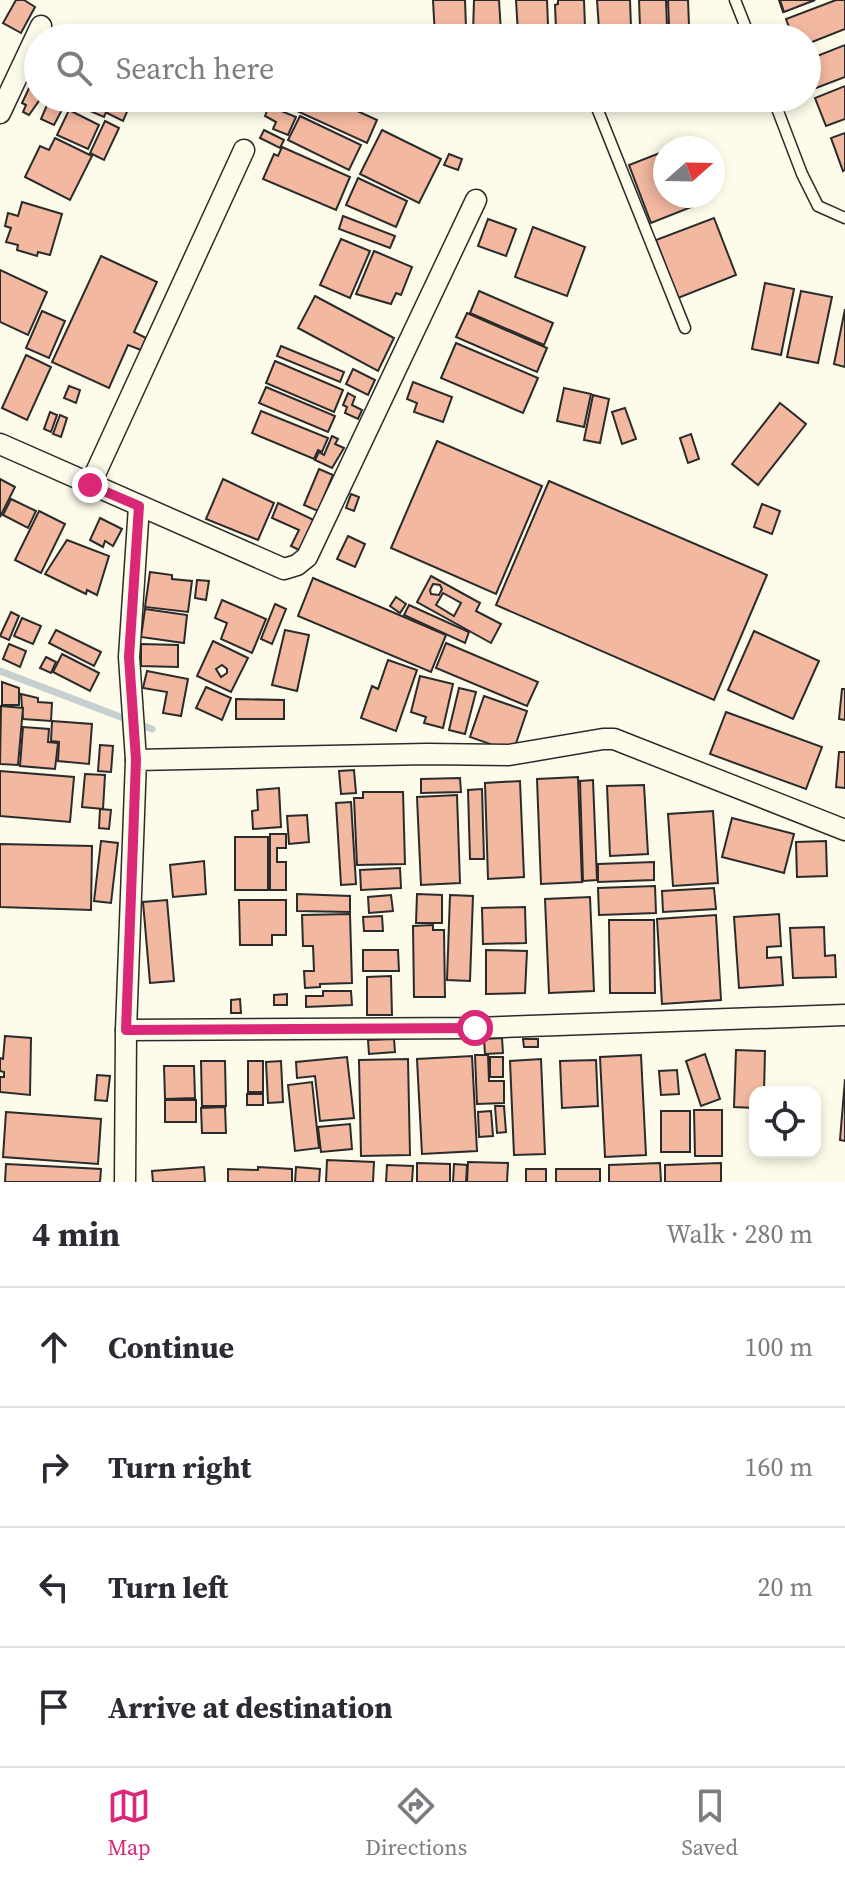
<!DOCTYPE html>
<meta charset="utf-8">
<style>
body{margin:0;font-family:"Source Serif 4",serif;background:#f7f7f7;color:#2b2b33}
.controls{position:absolute;right:24px;bottom:24px;display:grid;overflow:hidden;border-radius:16px;box-shadow:0 4px 12px #0003}
.controls button{width:72px;height:72px;display:grid;place-items:center;padding:0;border:0;border-bottom:2px solid #e1e1e2;background:#fff;color:#2b2b33;font:40px sans-serif}
.compass{position:absolute;left:653px;top:136px;width:72px;height:72px;border-radius:50%;background:#fff;box-shadow:0 4px 12px #0003;rotate:70deg}
.stop{position:absolute;width:24px;height:24px;margin:-18px;border:6px solid #db2777;border-radius:50%;background:#fff}
.stop.end{background:#db2777;border-color:#fff;box-shadow:0 2px 8px #0008}
.list{margin:0;padding:0;list-style:none}
h2{display:flex;justify-content:space-between;align-items:center;height:104px;margin:0;padding:0 32px;font-size:34px}
h2 small{font-size:26px;font-weight:400;color:#7c7c81}
.list li{display:grid;grid-template-columns:52px 1fr auto;gap:24px;align-items:center;box-sizing:border-box;height:120px;padding:0 32px;border-top:2px solid #e1e1e2}
.list b{display:block;font-size:30px;white-space:nowrap}
.list em{font-size:26px;font-style:normal;color:#7c7c81}
.icon{flex:none;width:44px;height:44px;fill:none;stroke:currentColor;stroke-width:2;stroke-linecap:round;stroke-linejoin:round}
.map{position:relative;flex:none;width:845px;height:1182px;overflow:hidden}
.search{position:absolute;background:#fff;box-shadow:0 4px 12px #0003;left:24px;right:24px;top:24px;height:88px;display:flex;align-items:center;gap:20px;box-sizing:border-box;padding:0 28px;border-radius:44px;color:#7c7c81;font-size:30px}
.sheet{height:584px;background:#fff}
nav{display:flex;justify-content:space-around;align-items:center;box-sizing:border-box;height:112px;border-top:2px solid #e1e1e2;background:#fff;font-size:22px;color:#7c7c81}
nav a{display:grid;justify-items:center;gap:4px}
nav .on{color:#db2777}
.map>svg:first-child{display:block}
</style>
<div class="map">
<svg width="845" height="1182" viewBox="0 0 845 1182">
<rect width="100%" height="100%" fill="#fdfbea"/>
<g fill="none" stroke-linecap="round" stroke-linejoin="round">
<path stroke="#c7d0d0" stroke-width="7" d="M0,671L152,729"/>
</g>
<g fill="#f2b8a0" stroke="#2b2b2b" stroke-width="2" fill-rule="evenodd">
<path d="M16,0H24L35,7L21,33L3,23Z"/>
<path d="M433,0H465L466,28H469L470,36L435,37Z"/>
<path d="M474,0H499L501,32L473,33Z"/>
<path d="M516,0H547L548,25H552L553,32L518,34Z"/>
<path d="M558,0H584L585,27L556,29L555,5L558,4Z"/>
<path d="M597,0H630L631,27L599,29Z"/>
<path d="M639,0H666L667,26L640,27Z"/>
<path d="M668,0H688L689,25H669Z"/>
<path d="M779,0H815L783,12Z"/>
<path d="M780,0H815L784,12Z"/>
<path d="M836,0H845V29L807,44V38H793L786,19Z"/>
<path d="M845,45V77L811,90L807,79V60Z"/>
<path d="M31,84L38,87V98H41L29,115L23,112L26,105L22,103Z"/>
<path d="M845,86V119L826,126L815,98Z"/>
<path d="M50,98L65,104L54,125L41,119Z"/>
<path d="M79,98H112L104,117L76,105Z"/>
<path d="M115,98H133L123,121L107,113Z"/>
<path d="M289,98H329L377,120L367,143L286,106Z"/>
<path d="M269,106L296,117L288,135L273,129L276,122L265,116Z"/>
<path d="M69,110L99,125L88,149L57,135Z"/>
<path d="M300,116L361,145L349,170L288,140Z"/>
<path d="M105,121L119,128L104,160L90,153Z"/>
<path d="M264,130L284,140L280,148L260,138Z"/>
<path d="M382,130L441,159L419,203L360,174Z"/>
<path d="M845,133V170L843,171L831,138Z"/>
<path d="M55,138L92,156L70,200L25,177L40,146L49,150Z"/>
<path d="M282,147L350,177L336,210L263,179L274,154L278,156Z"/>
<path d="M665,151V196H707L709,200L651,223L629,165Z"/>
<path d="M449,154L462,159L458,170L444,165Z"/>
<path d="M358,178L407,201L396,227L346,205Z"/>
<path d="M22,202L62,214L50,255L38,252L37,256L17,250L18,245L6,242L11,228L5,226L8,213L18,216Z"/>
<path d="M343,216L395,236L390,248L339,229Z"/>
<path d="M714,218L736,275L678,298L656,240Z"/>
<path d="M488,219L516,229L506,256L478,246Z"/>
<path d="M533,227L585,247L567,296L515,277Z"/>
<path d="M341,239L370,251L350,298L320,285Z"/>
<path d="M374,251L412,267L401,295L396,293L391,304L356,294Z"/>
<path d="M101,256L157,282L134,332L146,338L141,350L128,345L109,388L52,362Z"/>
<path d="M0,270L47,292L28,335L0,322Z"/>
<path d="M765,283L794,289L781,355L752,349Z"/>
<path d="M479,291L553,323L544,345L470,313Z"/>
<path d="M801,291L832,297L818,363L787,357Z"/>
<path d="M315,296L394,338L378,371L298,328Z"/>
<path d="M845,309V367L834,364Z"/>
<path d="M42,311L65,321L49,358L26,348Z"/>
<path d="M467,313L547,348L537,372L456,337Z"/>
<path d="M456,343L538,378L523,413L441,378Z"/>
<path d="M281,346L344,372L340,382L277,356Z"/>
<path d="M26,355L51,367L27,420L2,408Z"/>
<path d="M275,361L343,390L334,412L266,383Z"/>
<path d="M353,369L375,380L368,395L346,384Z"/>
<path d="M413,382L452,397L443,422L414,412L417,403L407,399Z"/>
<path d="M69,386L80,390L76,403L64,398Z"/>
<path d="M266,387L335,416L328,432L259,403Z"/>
<path d="M564,388L591,394L584,427L557,421Z"/>
<path d="M348,393L355,397L352,405L362,410L358,419L345,413L347,407L343,405Z"/>
<path d="M593,395L609,399L600,443L584,440Z"/>
<path d="M780,403L806,424L758,485L732,464Z"/>
<path d="M625,408L636,439L622,444L612,412Z"/>
<path d="M261,411L328,438L322,452L318,450L314,459L252,433Z"/>
<path d="M50,412L57,415L51,432L44,429Z"/>
<path d="M60,415L67,418L61,437L53,434Z"/>
<path d="M691,434L699,459L688,463L680,438Z"/>
<path d="M332,436L338,439L335,444L344,448L332,468L315,460L319,452L324,455Z"/>
<path d="M437,441L542,486L496,594L391,548Z"/>
<path d="M319,469L333,475L318,511L304,505Z"/>
<path d="M0,479L15,487L0,517Z"/>
<path d="M223,479L274,503L258,540L206,519Z"/>
<path d="M549,481L767,575L714,700L496,605Z"/>
<path d="M351,494L359,497L354,511L346,508Z"/>
<path d="M11,499L36,511L28,528L3,515Z"/>
<path d="M278,503L316,521L303,552L291,546L299,530L272,518Z"/>
<path d="M762,504L780,511L772,534L754,527Z"/>
<path d="M39,511L65,524L41,573L15,560Z"/>
<path d="M100,518L122,529L113,546L105,541L103,547L90,540Z"/>
<path d="M348,536L365,544L355,567L337,559Z"/>
<path d="M67,540L109,556L97,595L87,590L86,594L45,574Z"/>
<path d="M150,572L172,575V579L192,581L188,612L145,607Z"/>
<path d="M431,576L480,603L476,611L501,624L491,643L417,602ZM433,584L440,585L442,589L439,595L431,594L430,590ZM443,593L461,603L454,616L436,605Z"/>
<path d="M313,578L446,635L431,672L298,616Z"/>
<path d="M197,580L209,581L206,600L195,598Z"/>
<path d="M396,597L406,604L400,613L390,606Z"/>
<path d="M222,600L266,619L252,653L221,639L227,623L215,618Z"/>
<path d="M275,604L286,609L272,644L261,639Z"/>
<path d="M409,605L469,632L465,643L404,615Z"/>
<path d="M145,609L187,615L184,643L141,637Z"/>
<path d="M11,612L19,616L9,640L0,636Z"/>
<path d="M22,618L41,626L33,644L14,636Z"/>
<path d="M56,630L101,652L94,666L49,643Z"/>
<path d="M285,630L309,635L297,691L272,685Z"/>
<path d="M754,631L819,661L793,719L728,690Z"/>
<path d="M213,641L248,658L231,692L197,676ZM222,665L227,669V673L221,677L216,669Z"/>
<path d="M446,643L538,682L527,706L436,668Z"/>
<path d="M9,644L26,651L20,667L3,659Z"/>
<path d="M141,644L178,645V667L141,666Z"/>
<path d="M62,654L99,673L90,691L53,672Z"/>
<path d="M46,657L56,662L51,673L40,668Z"/>
<path d="M388,660L417,670L396,731L361,718L372,686L378,689Z"/>
<path d="M147,671L188,679L181,716L163,713L167,692L143,688Z"/>
<path d="M420,676L453,684L443,728L424,723L426,717L411,712Z"/>
<path d="M2,682L19,688V705H2Z"/>
<path d="M206,687L231,698L222,720L196,708Z"/>
<path d="M459,688L476,692L465,734L449,730Z"/>
<path d="M842,689H845V720L839,719Z"/>
<path d="M21,694L38,698V702L52,703L51,721L23,719Z"/>
<path d="M484,696L527,711L513,752L470,737Z"/>
<path d="M236,699L284,700V719H236Z"/>
<path d="M1,706L23,708L18,765L0,764Z"/>
<path d="M726,712L822,747L806,789L710,754Z"/>
<path d="M52,721L92,724L89,764L58,761L59,742L51,741Z"/>
<path d="M23,727L49,729L48,742L58,743L55,769L20,766Z"/>
<path d="M100,745L113,746L111,772L98,771Z"/>
<path d="M839,752H845V788L836,787Z"/>
<path d="M354,770L356,793L341,794L339,771Z"/>
<path d="M0,771L74,777L70,822L0,816Z"/>
<path d="M85,774L105,775L103,809L82,807Z"/>
<path d="M578,777L582,882L541,884L537,779Z"/>
<path d="M460,778L461,792L421,793V779Z"/>
<path d="M593,780L597,880L583,881L580,781Z"/>
<path d="M520,781L524,877L488,879L485,783Z"/>
<path d="M644,785L648,854L610,856L607,786Z"/>
<path d="M279,788L281,827L253,829L252,811L258,810L257,790Z"/>
<path d="M482,789L484,859H470L468,790Z"/>
<path d="M363,792H403L405,864L357,865L354,798H363Z"/>
<path d="M457,795L460,883L421,885L417,797Z"/>
<path d="M351,802L356,884L341,885L336,803Z"/>
<path d="M100,809L111,810L109,829L99,828Z"/>
<path d="M713,811L718,883L673,886L668,814Z"/>
<path d="M307,815L309,842L289,844L287,816Z"/>
<path d="M732,818L794,834L784,873L722,857Z"/>
<path d="M270,834H286V848H277V862H286V890H270Z"/>
<rect x="235" y="837" width="33" height="53"/>
<path d="M101,841L118,843L111,903L94,901Z"/>
<path d="M826,841L827,876L797,877L796,842Z"/>
<path d="M0,844L92,846L91,910L0,907Z"/>
<path d="M204,861L206,894L173,897L170,865Z"/>
<path d="M654,862V880L598,882V864Z"/>
<path d="M400,868L401,888L361,890L360,870Z"/>
<path d="M655,886L656,913L599,915L598,888Z"/>
<path d="M714,888L716,909L663,912L662,891Z"/>
<path d="M297,894L350,896V912L297,911Z"/>
<path d="M417,894L442,895V923H416Z"/>
<path d="M391,895L393,911L369,913L368,897Z"/>
<path d="M450,895L473,896L470,981L447,980Z"/>
<path d="M590,897L594,991L549,993L545,899Z"/>
<path d="M167,900L174,981L150,983L143,902Z"/>
<path d="M239,900H286V935H272V945H240Z"/>
<path d="M525,907L526,943L483,944L482,908Z"/>
<path d="M350,914L352,983L320,984V987L305,988L304,971H314L313,946H303L302,915Z"/>
<path d="M779,914L781,946L767,947V958L781,957L783,985L739,988L734,917Z"/>
<path d="M716,915L721,1000L662,1004L657,919Z"/>
<path d="M382,916L383,931H364L363,917Z"/>
<path d="M609,920H654L655,993H610Z"/>
<path d="M433,925V930H444L445,997H414L413,926Z"/>
<path d="M824,927L825,956L835,955L836,977L793,978L790,928Z"/>
<path d="M363,950H398L399,971H363Z"/>
<path d="M486,950L527,951L525,993L486,994Z"/>
<path d="M391,976L392,1015H367V977Z"/>
<path d="M323,991H351L352,1005L306,1007V996H323Z"/>
<path d="M287,994V1005H274V995Z"/>
<path d="M240,999L241,1013H231V1000Z"/>
<path d="M5,1036L31,1038L30,1095L0,1092V1077H4V1072L0,1071V1058L3,1059Z"/>
<path d="M502,1038L503,1053L485,1054L484,1039Z"/>
<path d="M394,1039L395,1052L369,1054L368,1040Z"/>
<path d="M523,1039H538V1047H524Z"/>
<path d="M736,1050L765,1051L764,1092H755V1108L734,1107Z"/>
<path d="M705,1054L720,1099L701,1106L686,1061Z"/>
<path d="M475,1055H488L489,1081H504V1103L477,1104Z"/>
<path d="M641,1055L646,1155L605,1157L600,1057Z"/>
<path d="M472,1056L477,1151L422,1154L417,1059Z"/>
<path d="M347,1057L354,1118L320,1121L315,1076L297,1078L296,1062Z"/>
<rect x="490" y="1057" width="13" height="20"/>
<path d="M408,1059L410,1155L361,1156L359,1060Z"/>
<path d="M541,1059L545,1154L514,1155L510,1061Z"/>
<path d="M596,1060L598,1106L562,1108L560,1061Z"/>
<path d="M201,1061H225L226,1106H202Z"/>
<rect x="248" y="1061" width="15" height="31"/>
<path d="M281,1061L283,1102L268,1103L266,1062Z"/>
<path d="M164,1066H194L195,1098L165,1099Z"/>
<path d="M677,1070L679,1094L661,1095L659,1071Z"/>
<path d="M97,1075L110,1076L107,1101L95,1100Z"/>
<path d="M845,1079V1141L840,1140Z"/>
<path d="M312,1082L319,1148L295,1151L288,1085Z"/>
<rect x="247" y="1094" width="16" height="11"/>
<rect x="165" y="1100" width="31" height="22"/>
<path d="M495,1106H504L506,1132L497,1133Z"/>
<path d="M225,1107L226,1133H202L201,1108Z"/>
<path d="M694,1110H722V1156H695Z"/>
<path d="M491,1111L493,1136L479,1137L478,1112Z"/>
<rect x="661" y="1111" width="29" height="41"/>
<path d="M6,1112L101,1119L98,1164L3,1157Z"/>
<path d="M350,1124L352,1149L321,1152L318,1127Z"/>
<path d="M327,1160L374,1162L373,1182H326Z"/>
<path d="M468,1162L508,1163L507,1182H467Z"/>
<path d="M417,1163L450,1164V1182H417Z"/>
<path d="M660,1163L661,1182H609V1165Z"/>
<path d="M721,1163V1182H665V1165Z"/>
<path d="M6,1164L101,1169L100,1182H5Z"/>
<path d="M454,1164L467,1165L466,1182H453Z"/>
<path d="M387,1165L413,1166L412,1182H386Z"/>
<path d="M204,1167L205,1182H153L152,1171Z"/>
<path d="M258,1167L292,1169V1182H228V1169L258,1170Z"/>
<path d="M296,1167L320,1169L319,1182H295Z"/>
<rect x="526" y="1169" width="20" height="13"/>
<rect x="556" y="1169" width="44" height="13"/>
</g>
<g fill="none" stroke-linecap="round" stroke-linejoin="round">
<g stroke="#2b2b2b" stroke-width="13">
<g id="lane">
<path d="M735,0L750,38"/>
<path d="M593,98L685,328"/>
<path d="M773,98L802,174L818,206L845,218"/>
<path d="M477,103L552,98"/>
</g>
</g>
<g stroke="#2b2b2b" stroke-width="23">
<g id="street">
<path d="M0,113L41,26"/>
<path d="M0,444L284,569L297,565L307,557L476,200"/>
<path d="M90,485L244,150"/>
<path d="M136,760L129,657L139,506"/>
<path d="M126,1030L475,1028L845,1015"/>
<path d="M125,1182L126,1030L136,760L427,754L509,755L603,739H614L845,830"/>
</g>
</g>
<use href="#lane" stroke="#fdfbea" stroke-width="10"/>
<use href="#street" stroke="#fdfbea" stroke-width="20"/>
</g>
<g fill="none" stroke-linecap="round" stroke-linejoin="round">
<path stroke="#db2777" stroke-width="10" d="M90,485L139,506L129,657L136,760L126,1030L475,1028"/>
</g>
</svg>
<div class="controls">
<button><svg class="icon" aria-label="locate" viewBox="0 0 24 24"><circle cx="12" cy="12" r="6"/><path d="M12 2v4M12 18v4M2 12h4M18 12h4"/></svg></button>
</div>
<svg class="compass" viewBox="-18 -18 36 36"><path d="M0-13l5 13h-10z" fill="#e53935"/><path d="M0 13l5-13h-10z" fill="#7c7c81"/></svg>
<div class="stop" style="left:475px;top:1028px"></div>
<div class="stop end" style="left:90px;top:485px"></div>
<div class="search"><svg class="icon" aria-label="search" viewBox="0 0 24 24"><circle cx="10" cy="10" r="6"/><path d="M15 15l6 6"/></svg>Search here</div>
</div>
<section class="sheet">
<h2>4 min<small>Walk · 280 m</small></h2>
<ul class="list">
<li><svg class="icon" aria-label="ahead" viewBox="0 0 24 24"><path d="M12 20V5M6 11l6-6 6 6"/></svg><div><b>Continue</b></div><em>100 m</em></li>
<li><svg class="icon" aria-label="right" viewBox="0 0 24 24"><path d="M7 20v-9h11M14 6l5 5-5 5"/></svg><div><b>Turn right</b></div><em>160 m</em></li>
<li><svg class="icon" aria-label="left" viewBox="0 0 24 24"><path d="M17 20v-9H6M10 6l-5 5 5 5"/></svg><div><b>Turn left</b></div><em>20 m</em></li>
<li><svg class="icon" aria-label="arrive" viewBox="0 0 24 24"><path d="M6 21V4h12l-3 4 3 4H6"/></svg><div><b>Arrive at destination</b></div></li>
</ul>
</section>
<nav>
<a class="on"><svg class="icon" aria-label="map" viewBox="0 0 24 24"><path d="M3 6l6-2 6 2 6-2v14l-6 2-6-2-6 2zM9 4v14M15 6v14"/></svg>Map</a>
<a><svg class="icon" aria-label="directions" viewBox="0 0 24 24"><path d="M12 3l9 9-9 9-9-9zM9 14v-3h6M13 9l2 2-2 2"/></svg>Directions</a>
<a><svg class="icon" aria-label="saved" viewBox="0 0 24 24"><path d="M7 4h10v16l-5-4-5 4z"/></svg>Saved</a>
</nav>
